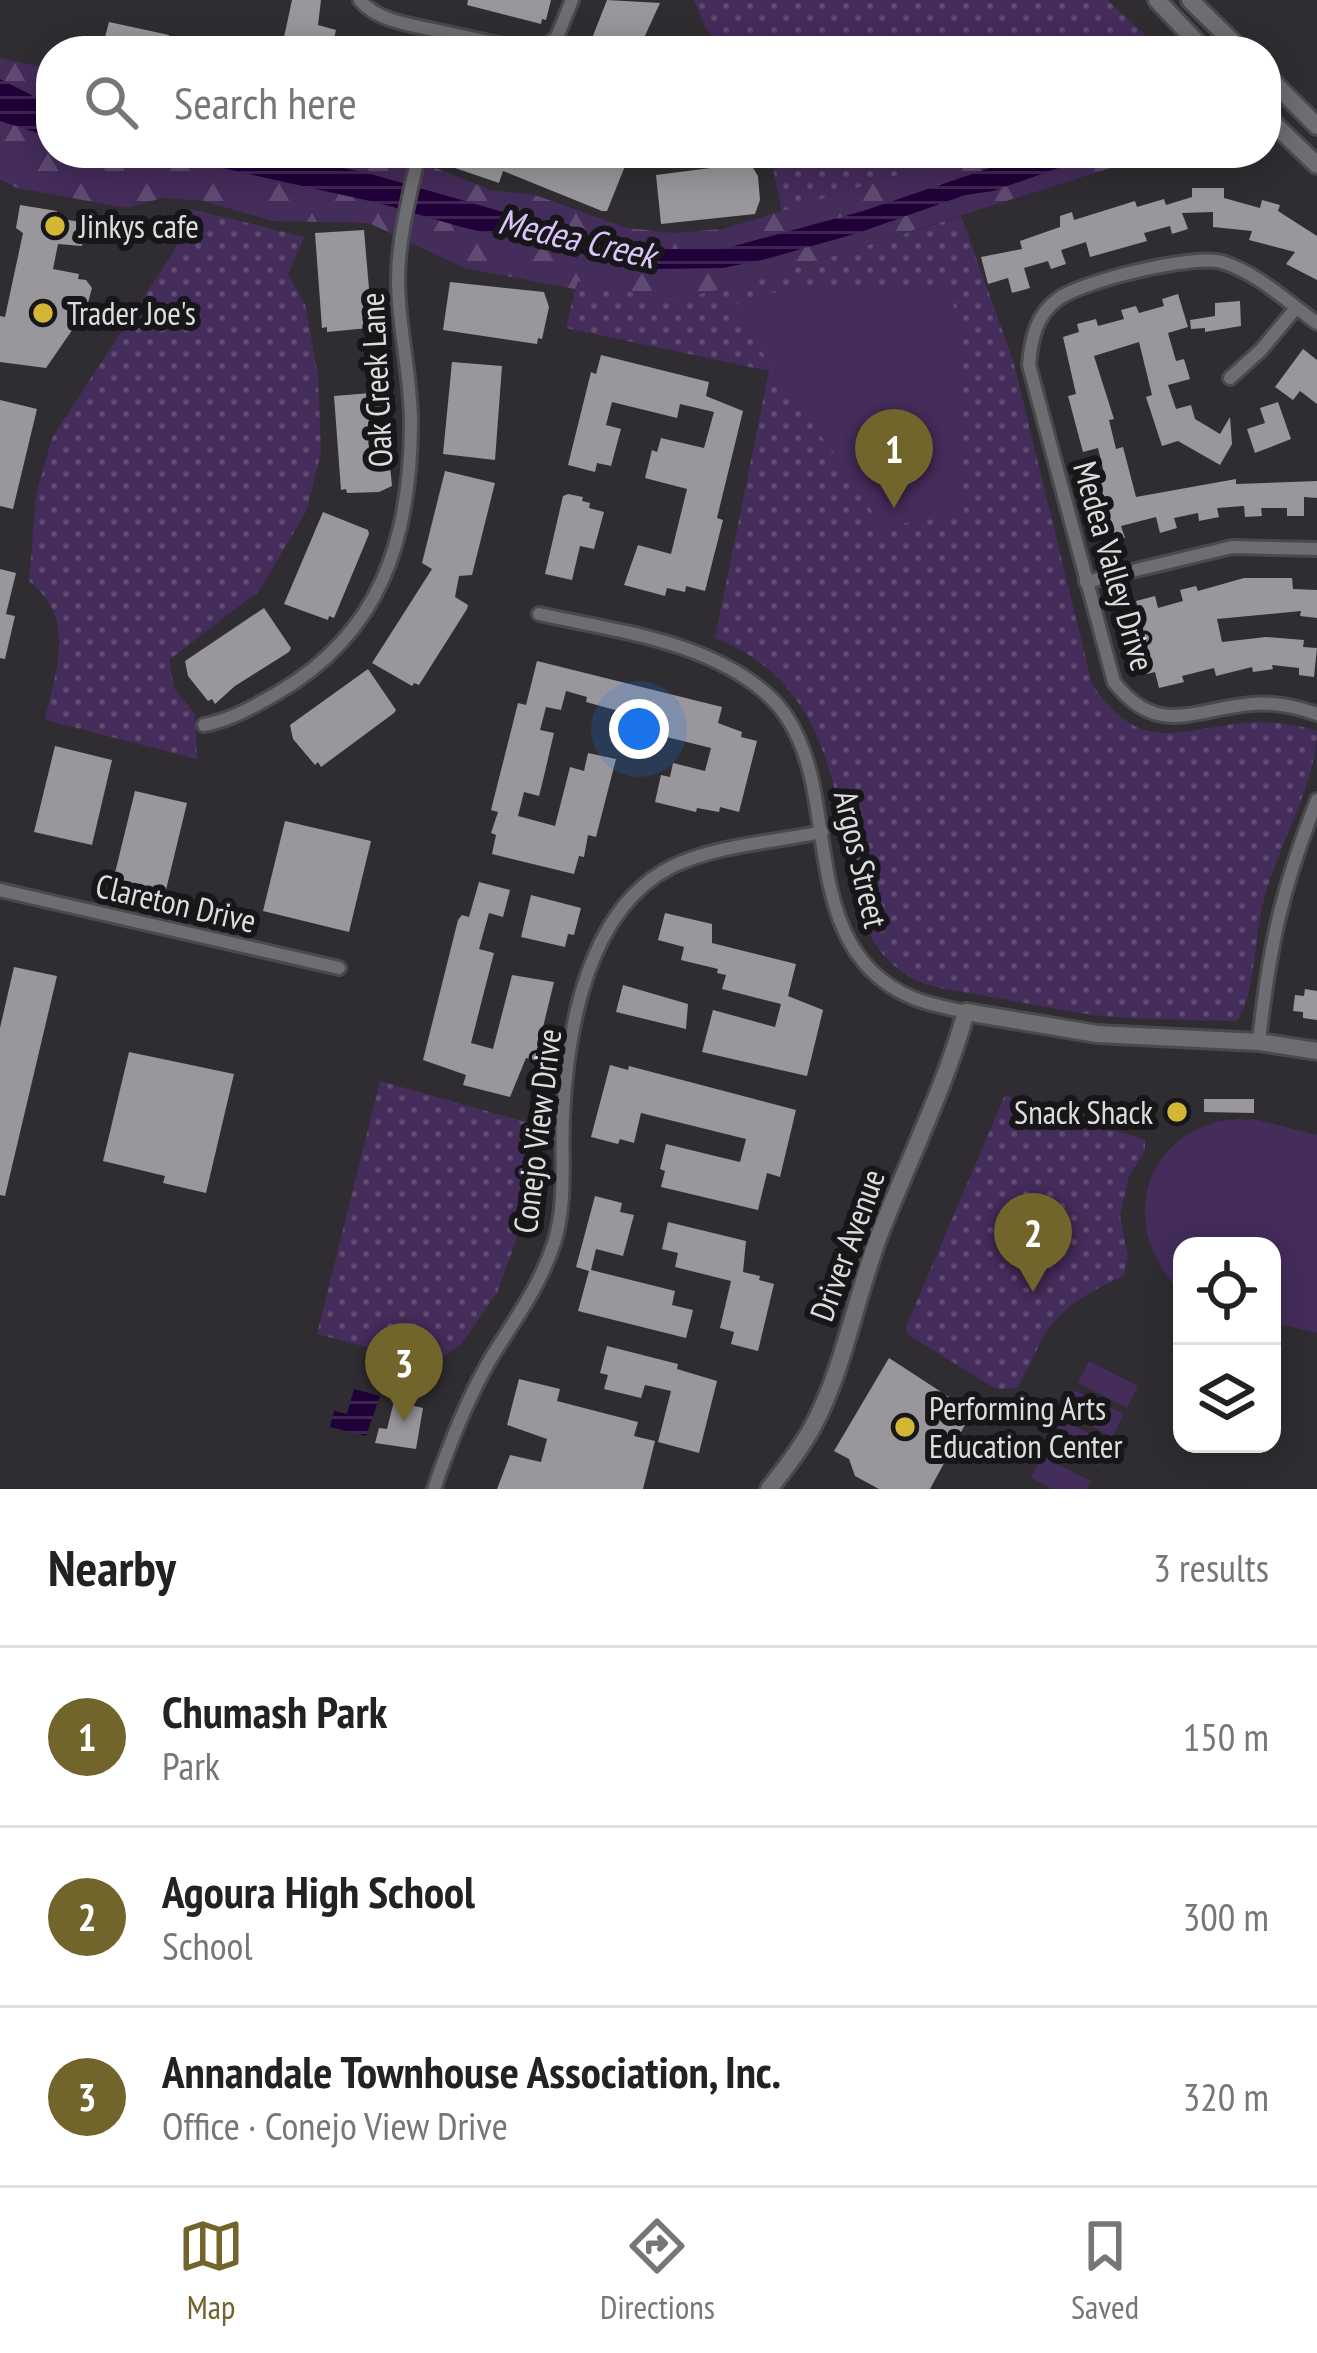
<!DOCTYPE html>
<meta charset="utf-8">
<style>
body{margin:0;font-family:"PT Sans Narrow",sans-serif;background:#f6f6f6;color:#222}
.controls{position:absolute;right:36px;bottom:36px;display:grid;overflow:hidden;border-radius:24px;box-shadow:0 6px 30px #0003}
.controls button{width:108px;height:108px;display:grid;place-items:center;padding:0;border:0;border-bottom:3px solid #e0e0e0;background:#fff;color:#222;font:60px sans-serif}
.you{position:absolute;left:639px;top:729px;width:42px;height:42px;margin:-30px;border:9px solid #fff;border-radius:50%;background:#1a73e8;box-shadow:0 0 0 18px #1a73e833}
.badge{display:grid;place-items:center;width:78px;height:78px;border-radius:50%;background:#72652b;color:#fff;font-size:39px;font-weight:700}
.pin{position:absolute;translate:-50% -99px;filter:drop-shadow(0 3px 6px #0008)}
.pin::after{content:'';position:absolute;top:63px;width:42px;height:36px;background:inherit;clip-path:polygon(0 0,100% 0,50% 100%)}
.list{margin:0;padding:0;list-style:none}
h2{display:flex;justify-content:space-between;align-items:center;height:156px;margin:0;padding:0 48px;font-size:51px}
h2 small{font-size:39px;font-weight:400;color:#767676}
.list li{display:grid;grid-template-columns:78px 1fr auto;gap:36px;align-items:center;box-sizing:border-box;height:180px;padding:0 48px;border-top:3px solid #e0e0e0}
.list b{display:block;font-size:45px;white-space:nowrap}
.list p{margin:0;font-size:39px;white-space:nowrap;color:#767676}
.list em{font-size:39px;font-style:normal;color:#767676}
.icon{flex:none;width:66px;height:66px;fill:none;stroke:currentColor;stroke-width:2;stroke-linecap:round;stroke-linejoin:round}
.map{position:relative;flex:none;width:1317px;height:1489px;overflow:hidden}
.search{position:absolute;background:#fff;box-shadow:0 6px 30px #0003;left:36px;right:36px;top:36px;height:132px;display:flex;align-items:center;gap:30px;box-sizing:border-box;padding:0 42px;border-radius:48px;color:#767676;font-size:45px}
.sheet{height:696px;background:#fff}
nav{display:flex;justify-content:space-around;align-items:center;box-sizing:border-box;height:168px;border-top:3px solid #e0e0e0;background:#fff;font-size:33px;color:#767676}
nav a{display:grid;justify-items:center;gap:6px}
nav .on{color:#72652b}
.map>svg:first-child{display:block}
</style>
<div class="map">
<svg width="1317" height="1489" viewBox="0 0 1317 1489">
<defs>
<pattern id="green-dots" width="8" height="8" patternUnits="userSpaceOnUse" patternTransform="scale(3)"><rect width="8" height="8" fill="#442c5b"/><path d="M2 2h.1M6 6h.1" fill="none" stroke="#5f4a72" stroke-width="1.8" stroke-linecap="round"/></pattern>
<pattern id="forest-firs" width="22" height="20" patternUnits="userSpaceOnUse" patternTransform="scale(3)"><rect width="22" height="20" fill="#442c5b"/><path d="M5 1l3.5 6h-7zM16 11l3.5 6h-7z" fill="#5f4a72"/></pattern>
<pattern id="water-rules" width="6" height="5" patternUnits="userSpaceOnUse" patternTransform="scale(3)"><rect width="6" height="5" fill="#200038"/><path d="M0 2.5h6" fill="none" stroke="#402554"/></pattern>
</defs>
<rect width="100%" height="100%" fill="#2f2d31"/>
<g fill="url(#green-dots)">
<path d="M694,0H1107L1163,51H724L705,27Z"/>
<path d="M770,153H920L917,169L782,212Z"/>
<path d="M191,209L304,237L288,275L305,304L318,376L321,452L307,510L259,591L169,660L174,688L195,714L197,759L45,720C56,669 77,619 29,581L36,495L52,438L179,243Z"/>
<path d="M961,216L1013,360L1092,684C1140,754 1173,731 1242,723C1267,720 1294,724 1317,731C1317,784 1273,854 1261,912C1256,936 1252,1008 1236,1021C1184,1019 1131,1021 1080,1013C1047,1008 1014,1001 981,995C955,990 923,988 902,972C866,945 859,912 851,869C832,771 820,680 715,638L769,371L566,328L577,281L654,297L690,296L740,285Z"/>
<path d="M380,1081L533,1124V1193L497,1293L461,1344L433,1365L317,1334Z"/>
<path d="M1005,1095L1145,1140V1151L1129,1176L1120,1216L1128,1257L1124,1276C1099,1286 1067,1304 1050,1327C1036,1345 1031,1369 1016,1388L996,1389L907,1334L906,1327Z"/>
</g>
<path fill="url(#forest-firs)" d="M0,58L51,69V153H398L491,190L535,195L627,228L674,233L723,229L916,170L920,153H1132L1133,161L740,285L690,296L654,297L578,281L575,289L464,268L369,223L273,221L203,201L162,198L127,208L17,188L0,179Z"/>
<g fill="#442c5b">
<path d="M841,286L953,287L958,291L953,306L957,310L964,514L880,527L855,480L791,397L732,306L770,293Z"/>
<path d="M1254,1119L1317,1135V1333L1272,1322V1246H1182V1293C1124,1237 1133,1147 1216,1122C1228,1119 1242,1120 1254,1119Z"/>
<path d="M1089,1361L1138,1386L1127,1408L1078,1383Z"/>
<path d="M1074,1390L1124,1414L1112,1437L1063,1411Z"/>
<path d="M1061,1419L1110,1444L1099,1466L1050,1441Z"/>
<path d="M1042,1456L1091,1481L1087,1489H1053L1031,1478Z"/>
</g>
<g fill="url(#water-rules)">
<path d="M0,79L51,105V137L0,121Z"/>
<path d="M133,153H274L371,174L601,240L649,249H723L863,211L1034,153H1101L993,191L965,195L858,233L766,259L723,268L652,269L465,228L379,203L213,166Z"/>
<path d="M354,1389L380,1396L366,1436L330,1427L334,1411L347,1414Z"/>
</g>
<g fill="#99979b">
<path d="M292,0H321L318,25L336,30L331,51H281Z"/>
<path d="M468,0H551L546,20L542,19L541,24L467,5Z"/>
<path d="M607,0L660,3L643,40L633,51H587Z"/>
<path d="M109,22L169,35L168,40L195,46V51H89L93,38L104,41Z"/>
<path d="M455,153H586L625,166L607,211H602L503,171L499,183L452,167Z"/>
<path d="M750,163L758,176L760,200L755,214L661,224L656,175Z"/>
<path d="M1192,188H1224V198L1260,208L1262,200L1280,205L1278,211L1317,236V280L1286,264L1295,252L1249,240L1252,231L1213,227V212L1182,213L1188,229L1172,234L1170,226L1144,233L1147,241L1090,257L1086,242L1061,250L1066,264L1051,269L1048,261L1024,268L1030,288L1012,293L1008,278L988,284L981,257L1022,249L1020,241L1060,227V216L1072,212L1074,220L1135,201L1137,207L1164,199L1166,205L1192,197Z"/>
<path d="M20,205L57,211L56,218L93,224L89,241L83,240L82,246L58,244L53,269L79,274L78,279L86,280L92,288L86,310L46,368L0,362V316L5,317L23,233L16,228Z"/>
<path d="M364,230L372,324H367L368,328L327,332V327L322,328L315,233Z"/>
<path d="M450,282L544,292L549,307L542,339L538,338L537,344L443,330Z"/>
<path d="M1178,294L1188,327L1168,333L1176,361L1184,359L1190,379L1168,385L1176,409L1191,405L1195,419L1220,434L1230,417L1232,444L1220,465L1178,441L1162,446L1146,397L1152,395L1139,342L1094,356L1114,419L1109,420L1116,449L1123,447L1136,497L1236,479V484L1317,481V498L1304,497V516H1287V508H1261L1262,516L1245,517L1244,506L1217,508L1219,517L1199,521L1198,513L1174,518L1177,528L1160,533L1156,517L1121,526L1125,538L1107,543L1089,477L1104,473L1098,448L1083,452L1068,396L1076,394L1063,337L1079,332L1077,324L1096,319L1098,326L1124,319L1121,310L1136,306L1139,313L1164,306L1162,299Z"/>
<path d="M1240,301L1241,326L1205,332V328L1191,329L1190,320L1215,316V303Z"/>
<path d="M1303,349L1317,360V404L1300,391L1293,400L1275,387Z"/>
<path d="M601,355L709,382L706,396L743,411L717,518L723,520L705,591L686,586L685,592L667,588L665,596L624,585L638,545L671,554L687,489L645,478L652,450L657,452L661,438L704,448L714,412L680,404L677,418L612,402L606,425L621,429L611,466L597,463L595,472L568,465L591,372L596,374Z"/>
<path d="M452,362L502,366L495,460L443,454Z"/>
<path d="M383,392L392,486L379,492L347,493L346,489L341,490L334,396Z"/>
<path d="M0,400L37,409L13,509L0,506Z"/>
<path d="M1278,402L1291,439L1255,453L1247,429L1265,423L1260,408Z"/>
<path d="M445,471L495,483L472,575L459,576L455,597L468,605L467,609L419,685L414,683L412,686L372,663L432,569L422,563Z"/>
<path d="M568,494L583,497L582,501L590,503L589,508L604,512L594,549L580,546L572,580L545,574L563,496Z"/>
<path d="M323,512L368,530L369,534L334,618L329,616L328,620L284,604Z"/>
<path d="M0,569L16,573L6,614L15,616L5,659L0,658Z"/>
<path d="M1244,578H1292L1293,589L1317,590V618L1300,616L1301,611L1217,619L1222,642L1266,637L1304,640L1303,647L1317,648L1314,677L1299,675V668L1272,665L1273,669L1253,672L1252,667L1216,676L1214,668L1182,676L1184,682L1159,688L1155,672L1147,674L1137,636L1128,638L1126,634L1121,613L1138,608L1136,601L1155,596L1158,608L1183,601L1180,590L1196,586L1198,591Z"/>
<path d="M264,608L291,648L289,652L235,686L215,704L212,699L208,701L188,676L185,661Z"/>
<path d="M537,661L722,707L718,723L742,732L741,737L757,741L739,812L720,807L719,812L697,808L696,812L655,802L661,775L670,777L673,763L705,771L711,748L622,726L626,713L586,702L587,697L566,691L561,710L546,707L540,730L554,733L544,776L539,796L524,792L518,816L555,826L570,767L584,771L588,753L616,759L596,837L588,835L584,857L579,856L574,874L492,854L496,835L491,833L498,812L491,810L518,703L526,705Z"/>
<path d="M368,669L396,710L394,713L321,767L318,762L315,765L293,739L290,725Z"/>
<path d="M55,746L112,760L92,845L34,832Z"/>
<path d="M135,791L187,803L165,894L113,881Z"/>
<path d="M285,821L371,841L349,932L263,911Z"/>
<path d="M479,882L510,890L503,917L489,913L479,949L494,953L471,1043L493,1049L512,975L554,982L535,1060L526,1058L510,1097L463,1085L466,1075L423,1060L458,920L462,915L469,917Z"/>
<path d="M531,895L581,908L574,935L568,934L565,947L521,937Z"/>
<path d="M665,913L712,924V943L796,964L788,996L823,1010L807,1076L702,1052L713,1010L775,1027L781,1004L722,989L726,975L717,973L718,969L681,960L684,947L658,940Z"/>
<path d="M14,967L57,976L5,1196L0,1195V1028Z"/>
<path d="M623,985L688,1004L686,1029L616,1012Z"/>
<path d="M1305,989L1317,991V1020L1303,1018V1012L1293,1011L1295,995L1304,996Z"/>
<path d="M129,1052L234,1074L206,1193L163,1183L165,1176L103,1161Z"/>
<path d="M610,1065L628,1070L629,1066L796,1110L780,1177L767,1173L758,1210L661,1187L665,1171L660,1169L666,1144L740,1162L746,1139L641,1113L634,1143L620,1139L618,1144L591,1137Z"/>
<path d="M1204,1099H1254V1113L1204,1112Z"/>
<path d="M595,1196L622,1203L620,1212L634,1215L623,1256L596,1249L591,1270L675,1291L672,1305L693,1310L686,1338L578,1311L589,1271L576,1267Z"/>
<path d="M668,1222L746,1241L743,1272L760,1276L759,1280L774,1284L758,1351L731,1344L734,1332L720,1328L731,1281L675,1267L678,1253L662,1249Z"/>
<path d="M607,1346L678,1364L677,1369L717,1381L699,1453L658,1442L671,1391L645,1385L641,1398L604,1389L608,1375L600,1373Z"/>
<path d="M889,1358L972,1412L930,1489H879L855,1476L849,1459L834,1451Z"/>
<path d="M519,1379L560,1389L557,1401L638,1422L634,1436L655,1441L643,1489H497L510,1455L541,1462L547,1439L507,1425Z"/>
<path d="M394,1401L423,1408L416,1449L375,1443L379,1428L387,1429Z"/>
</g>
<g fill="none" stroke-linecap="round" stroke-linejoin="round">
<g stroke="#4a494c" stroke-width="18">
<g id="street">
<path d="M360,0C378,23 420,26 448,33"/>
<path d="M444,51L448,33L529,51"/>
<path d="M540,51L557,37L572,0"/>
<path d="M1317,323C1289,303 1256,272 1222,262C1194,254 1082,281 1058,299C1036,315 1031,339 1029,365L1114,682C1158,738 1193,709 1252,704C1273,702 1297,707 1317,714"/>
<path d="M1230,378L1261,350L1296,308"/>
<path d="M1086,582L1232,547L1317,549"/>
<path d="M539,614C616,631 710,641 770,697C794,719 807,755 813,786C829,867 825,962 913,998C930,1005 949,1008 966,1012"/>
<path d="M204,725C231,720 255,706 279,692C380,633 410,540 411,427C412,378 398,329 398,280C398,237 410,195 419,153"/>
<path d="M0,890L339,968"/>
<path d="M1259,1042C1269,947 1282,888 1317,800"/>
<path d="M434,1489C449,1445 465,1404 488,1363C512,1323 539,1289 554,1243C567,1202 561,1158 563,1116C567,1030 587,910 671,867C716,845 774,842 822,832"/>
</g>
</g>
<g stroke="#4a494c" stroke-width="22">
<g id="secondary">
<path d="M1157,0L1205,51"/>
<path d="M1190,0L1242,51"/>
<path d="M1266,75L1317,126"/>
<path d="M1266,116L1317,165"/>
<path d="M769,1489C784,1470 800,1450 812,1428C844,1369 855,1299 879,1236C908,1161 944,1090 966,1012L1097,1034L1259,1042L1317,1051"/>
</g>
</g>
<use href="#street" stroke="#6e6d71" stroke-width="12"/>
<use href="#secondary" stroke="#6e6d71" stroke-width="16"/>
</g>
<g fill="#d4b635" stroke="#171618" stroke-width="4.5">
<circle cx="55" cy="226" r="12"/>
<circle cx="43" cy="313" r="12"/>
<circle cx="1177" cy="1112" r="12"/>
<circle cx="905" cy="1427" r="12"/>
</g>
<g text-anchor="middle" stroke-width="12" stroke-linejoin="round" paint-order="stroke">
<g font-size="33" fill="#dddcdf" stroke="#171618" text-anchor="start">
<text x="79" y="238">Jinkys cafe</text>
<text x="67" y="325">Trader Joe's</text>
<text x="1153" y="1124" text-anchor="end">Snack Shack</text>
<text x="929" y="1420">Performing Arts<tspan x="929" dy="38">Education Center</tspan></text>
</g>
<g font-size="33" fill="#dddcdf" stroke="#171618">
<text transform="translate(376 380) rotate(-93)" y="12">Oak Creek Lane</text>
<text transform="translate(1114 566) rotate(74)" y="12">Medea Valley Drive</text>
<text transform="translate(861 859) rotate(77)" y="12">Argos Street</text>
<text transform="translate(176 903) rotate(13)" y="12">Clareton Drive</text>
<text transform="translate(537 1131) rotate(-83)" y="12">Conejo View Drive</text>
<text transform="translate(847 1245) rotate(-70)" y="12">Driver Avenue</text>
</g>
<g font-size="36" font-style="italic" fill="#dcc3fa" stroke="#171618">
<text transform="translate(577 238) rotate(13)" y="13">Medea Creek</text>
</g>
</g>
</svg>
<div class="controls">
<button><svg class="icon" aria-label="locate" viewBox="0 0 24 24"><circle cx="12" cy="12" r="6"/><path d="M12 2v4M12 18v4M2 12h4M18 12h4"/></svg></button>
<button><svg class="icon" aria-label="layers" viewBox="0 0 24 24"><path d="M12 4l9 5-9 5-9-5zM3 14l9 5 9-5"/></svg></button>
</div>
<div class="you"></div>
<div class="pin badge" style="left:894px;top:508px">1</div>
<div class="pin badge" style="left:1033px;top:1292px">2</div>
<div class="pin badge" style="left:404px;top:1422px">3</div>
<div class="search"><svg class="icon" aria-label="search" viewBox="0 0 24 24"><circle cx="10" cy="10" r="6"/><path d="M15 15l6 6"/></svg>Search here</div>
</div>
<section class="sheet">
<h2>Nearby<small>3 results</small></h2>
<ul class="list">
<li><span class="badge">1</span><div><b>Chumash Park</b><p>Park</p></div><em>150 m</em></li>
<li><span class="badge">2</span><div><b>Agoura High School</b><p>School</p></div><em>300 m</em></li>
<li><span class="badge">3</span><div><b>Annandale Townhouse Association, Inc.</b><p>Office · Conejo View Drive</p></div><em>320 m</em></li>
</ul>
</section>
<nav>
<a class="on"><svg class="icon" aria-label="map" viewBox="0 0 24 24"><path d="M3 6l6-2 6 2 6-2v14l-6 2-6-2-6 2zM9 4v14M15 6v14"/></svg>Map</a>
<a><svg class="icon" aria-label="directions" viewBox="0 0 24 24"><path d="M12 3l9 9-9 9-9-9zM9 14v-3h6M13 9l2 2-2 2"/></svg>Directions</a>
<a><svg class="icon" aria-label="saved" viewBox="0 0 24 24"><path d="M7 4h10v16l-5-4-5 4z"/></svg>Saved</a>
</nav>
